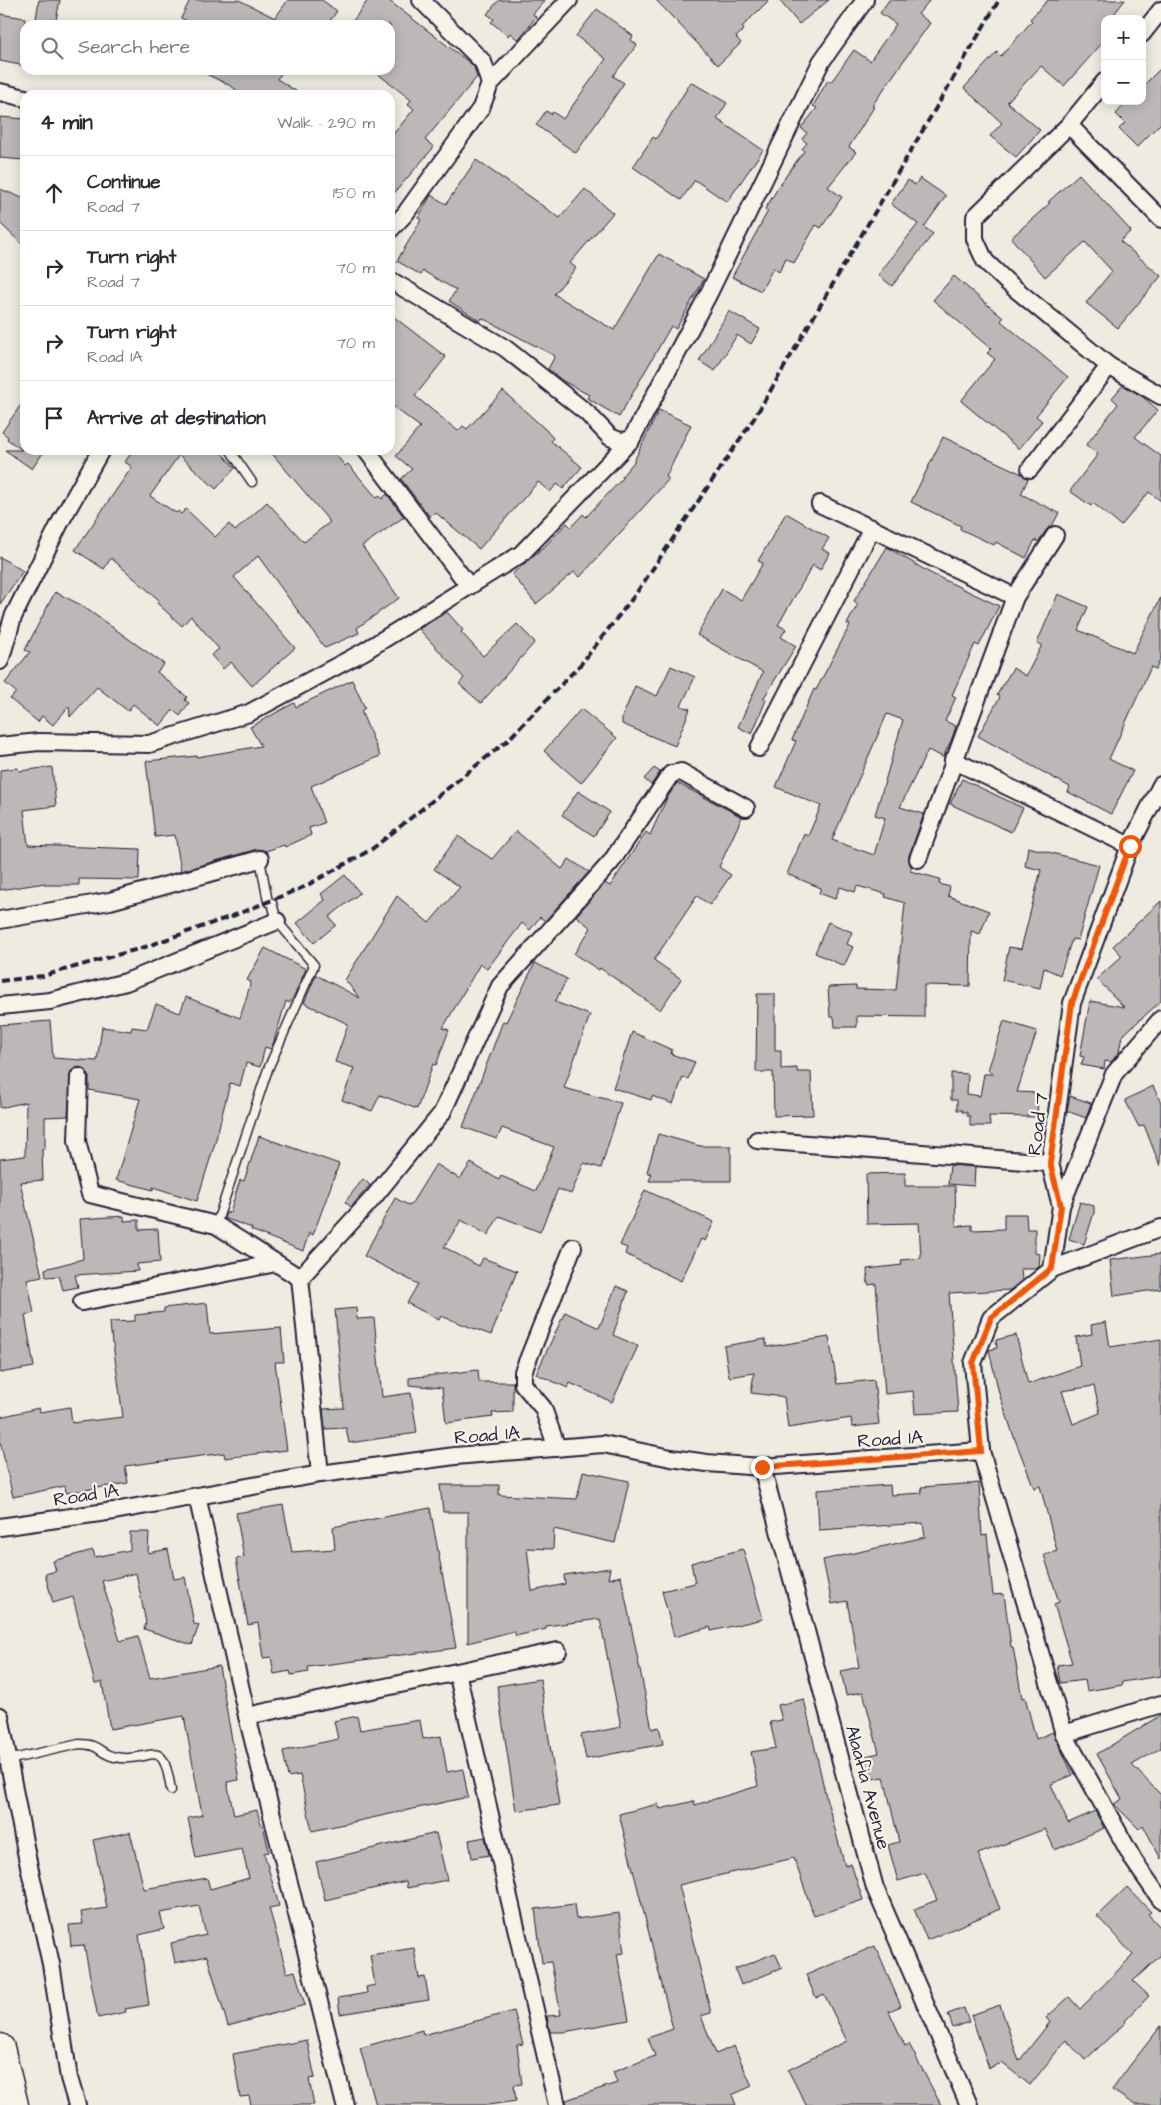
<!DOCTYPE html>
<meta charset="utf-8">
<style>
body{margin:0;font-family:"Architects Daughter",sans-serif;background:#f2f2f3;color:#2b2b33}
.controls{position:absolute;right:15px;top:15px;display:grid;overflow:hidden;border-radius:10px;box-shadow:0 2px 12px #0003}
.controls button{width:45px;height:45px;display:grid;place-items:center;padding:0;border:0;border-bottom:1px solid #e1e1e2;background:#fff;color:#2b2b33;font:25px sans-serif}
.stop{position:absolute;width:15px;height:15px;margin:-11px;border:4px solid #ea580c;border-radius:50%;background:#fff}
.stop.end{background:#ea580c;border-color:#fff;box-shadow:0 1px 5px #0008}
.list{margin:0;padding:0;list-style:none}
h2{display:flex;justify-content:space-between;align-items:center;height:65px;margin:0;padding:0 20px;font-size:21px}
h2 small{font-size:16px;font-weight:400;color:#7c7c81}
.list li{display:grid;grid-template-columns:32px 1fr auto;gap:15px;align-items:center;box-sizing:border-box;height:75px;padding:0 20px;border-top:1px solid #e1e1e2}
.list b{display:block;font-size:19px;white-space:nowrap}
.list p{margin:0;font-size:16px;white-space:nowrap;color:#7c7c81}
.list em{font-size:16px;font-style:normal;color:#7c7c81}
.icon{flex:none;width:28px;height:28px;fill:none;stroke:currentColor;stroke-width:2;stroke-linecap:round;stroke-linejoin:round}
.map{position:relative;flex:none;width:1161px;height:2105px;overflow:hidden}
.search{position:absolute;background:#fff;box-shadow:0 2px 12px #0003;left:20px;top:20px;width:375px;height:55px;display:flex;align-items:center;gap:12px;box-sizing:border-box;padding:0 18px;border-radius:15px;color:#7c7c81;font-size:19px}
.panel{position:absolute;background:#fff;box-shadow:0 2px 12px #0003;left:20px;top:90px;width:375px;height:365px;border-radius:15px}
.map>svg:first-child{display:block}
</style>
<div class="map">
<svg width="1161" height="2105" viewBox="0 0 1161 2105">
<rect width="100%" height="100%" fill="#eeebe1"/>
<filter id="ink" filterUnits="userSpaceOnUse"><feTurbulence type="fractalNoise" baseFrequency=".02" numOctaves="2"/><feDisplacementMap in="SourceGraphic" scale="10" xChannelSelector="R" yChannelSelector="G"/><feConvolveMatrix kernelMatrix="1 2 1 2 8 2 1 2 1" color-interpolation-filters="sRGB"/></filter>
<g filter="url(#ink)">
<g fill="#bbb8b7" stroke="#22223b" fill-rule="evenodd">
<path d="M39,0H60L55,25H35Z"/>
<path d="M190,0H239L275,18L288,0H322L337,11L327,25H194L181,18Z"/>
<path d="M368,0H388L470,63L474,67L477,77L425,140L434,147L390,198V138L414,109L408,104L411,100L373,70H390V25H350Z"/>
<path d="M499,0H545L533,14L536,17L518,40L510,33L508,36L491,22L494,19L487,14Z"/>
<path d="M656,0H769L742,27L744,30L736,37L741,43L718,65Z"/>
<path d="M779,0H829L799,24Z"/>
<path d="M889,0H930L918,14L930,23L872,106L874,107L849,147L856,152L828,187L842,197L821,228L816,225L794,263L786,258L779,272L773,268L761,291L732,277L768,211L765,209L781,183L804,151L802,149L807,143L802,139L807,133L801,128L817,108L813,106L828,80L831,82L854,50L870,61L896,24L880,13Z"/>
<path d="M1048,0H1125L1110,19H1105V40L1064,86L1041,66L1007,102L1040,130L1016,157L990,136L1002,123L964,88L997,52L1001,56L1032,21L1030,19Z"/>
<path d="M597,9L633,36L631,40L637,45L613,76L624,83L576,153L536,125L546,111L551,114L553,112L563,119L606,59L576,36Z"/>
<path d="M0,14L25,18V66L0,61Z"/>
<path d="M1161,68V123L1137,147L1119,129L1125,123L1116,114L1128,101H1142V87Z"/>
<path d="M198,70H284L277,79L302,95H243L231,86Z"/>
<path d="M691,82L727,103L717,119L763,150L727,202L695,180L681,200L633,167L653,137L656,139Z"/>
<path d="M0,117L25,119L24,160L0,158Z"/>
<path d="M476,160L560,218L585,189L613,213L570,263L576,268L554,294L614,330L659,254L704,279L676,329L671,326L619,417L587,398L589,395L563,381L548,369L555,356L482,318L480,321L449,301L456,290L423,271L421,275L397,261L421,220L418,218L431,195L446,204Z"/>
<path d="M1079,174L1131,231L1120,241L1161,276L1118,328L1086,303L1112,271L1085,242L1045,277L1011,238L1050,203L1048,202Z"/>
<path d="M920,178L946,196L924,227L933,234L892,286L878,275L918,224L891,204L908,180L915,185Z"/>
<path d="M0,189L25,199V247L0,223Z"/>
<path d="M954,276L1003,318L1001,321L1068,377L1036,416L1042,421L1019,449L961,401L995,359L987,353L991,349L933,300Z"/>
<path d="M729,311L760,329L751,344L737,335L715,371L699,361Z"/>
<path d="M390,314L446,357L415,396L458,431L463,426L467,429L503,391L545,429L553,438L551,441L582,467L563,489L557,484L550,492L538,482L479,549L435,512L430,517L401,479L412,469L396,456L420,427L390,404Z"/>
<path d="M1123,385L1143,397L1158,410L1135,437L1161,456V501L1149,492L1121,526L1093,503L1091,506L1070,491L1098,454L1086,445L1118,404L1112,398Z"/>
<path d="M25,399V450H45L32,469L5,450H22L7,439L8,437L2,432Z"/>
<path d="M659,410L691,425L666,477L669,479L580,577L574,572L536,604L512,574L545,546L567,523L571,527L583,514L586,517L623,478L622,476L633,463Z"/>
<path d="M943,437L1022,474L1028,479L1021,494L1059,513L1052,526L1047,529L1038,542L1035,540L1026,558L996,542L994,545L960,529L961,526L911,502Z"/>
<path d="M133,450H219L235,468L216,489L179,455L150,496L176,513L178,511L181,514L186,509L215,537L229,524L235,531L267,502L304,542L330,522L269,450H332L345,466L348,464L377,498L380,496L382,499L387,494L404,517L362,546L399,598L357,628L359,633L325,648L258,556L234,577L295,648L252,686L231,662L223,669L211,655L219,649L191,616L182,626L157,603L159,600L111,558L104,569L75,550L132,467L125,462Z"/>
<path d="M786,513L829,538L822,549L830,553L820,570L813,565L778,625L786,629L781,637L796,646L763,699L766,700L752,734L738,727L763,672L697,635L722,589L741,600L763,563L758,561Z"/>
<path d="M887,547L930,573L999,606L979,646L975,644L952,695L956,697L945,721L956,726L951,741L943,757L928,750L900,807L924,814L909,856L910,865L912,866L910,871L940,879L939,884L950,887L948,896L989,911L980,934L971,931L970,986L924,985V1017L857,1016V1027H835L834,1017H830L828,987L856,986V989L896,990L905,903L885,897L886,894L857,886L855,892L840,887L835,899L819,893L821,888L787,874L804,834L808,836L821,806L776,787L796,741L792,740L814,689L816,690L850,625L847,624L858,604L854,601ZM887,714L903,720L875,815L885,818L874,855L832,840Z"/>
<path d="M0,557L23,571L0,604Z"/>
<path d="M55,592L81,605L164,664L157,672L187,697L185,700L189,703L180,716L173,710L160,726L133,704L128,711L97,687L70,717L69,706L53,725L42,716L38,722L10,699L16,692L5,683L30,652L25,650Z"/>
<path d="M1058,594L1088,607L1078,630L1133,653L1161,597V658L1156,669L1151,667L1109,759L1133,771L1111,814L1068,792L1070,787L978,736L1000,697L997,695L1013,668L1026,676L1042,645L1037,643Z"/>
<path d="M447,612L463,630L461,632L483,656L517,624L535,642L481,703L459,684L464,678L419,629Z"/>
<path d="M671,666L695,677L681,706L690,709L675,746L622,724V718L635,686L657,696Z"/>
<path d="M352,680L365,708L361,711L380,756L311,786L324,823L309,828L311,835L285,847L284,845L266,851L257,849L181,871L175,835L155,837L146,761L197,756V757L261,746L250,727L294,703L296,707Z"/>
<path d="M581,709L617,738L581,783L544,751Z"/>
<path d="M52,767L56,806L24,810L28,845L140,849L139,880L79,879V885H45V883L0,890V770L18,768L19,771Z"/>
<path d="M654,768L660,772L651,785L644,779Z"/>
<path d="M962,779L1023,808L1011,832L950,804Z"/>
<path d="M677,783L742,817L719,867L731,875L710,905L697,896L654,960L681,979L660,1010L600,968L599,970L574,954L591,928L576,916L605,883L610,886L646,832L650,835L667,798Z"/>
<path d="M578,791L610,812L594,836L562,815Z"/>
<path d="M516,831L562,869L569,859L589,872L545,921L540,917L530,930L522,923L487,969L480,964L443,1028L449,1030L436,1065L433,1064L417,1109L380,1095L372,1111L342,1100L354,1068L335,1062L348,1024L304,1003L316,975L360,998L345,980L397,896L429,923L460,887L434,869L458,836L492,859Z"/>
<path d="M1028,847L1099,865L1078,940L1072,939L1060,975L1044,968L1040,988L1002,980L1009,947L1021,949L1041,870L1025,866Z"/>
<path d="M345,875L360,893L329,917L336,925L314,943L297,923L325,900L321,894Z"/>
<path d="M1161,901V1001L1122,1036L1119,1052L1111,1062L1105,1061L1104,1069L1081,1065L1084,1057L1080,1056L1090,1001L1124,1007L1097,979L1122,956L1113,946Z"/>
<path d="M828,922L852,932L847,944L853,947L844,966L815,953Z"/>
<path d="M265,948L306,969L293,998L289,1003L286,1001L274,1041L271,1049L265,1047L260,1067L246,1063L240,1086L230,1083L215,1143L197,1201L153,1187V1190L116,1180L140,1099L89,1090V1077L85,1069L79,1067L71,1071L68,1116L45,1117V1149H42L43,1180L20,1182L42,1276L27,1279L34,1313L25,1315L34,1367L0,1373V1159L25,1156L26,1102L0,1108V1025L50,1021L53,1058L97,1061L102,1027L131,1031L132,1027L147,1029L156,1004L180,1013L186,997L240,1018L251,982L247,980Z"/>
<path d="M535,963L567,979L555,1002L590,1015L564,1088L621,1103L601,1168L584,1163L571,1194L558,1189L540,1232L499,1216L488,1235L461,1220L444,1247L479,1266L483,1258L517,1271L491,1335L441,1316L439,1320L407,1303L418,1284L364,1256L395,1198L410,1206L436,1164L460,1179L471,1163L499,1180L501,1176L536,1191L554,1147L502,1128L497,1139L463,1127L503,1021L506,1022Z"/>
<path d="M757,994H775V1050H781V1069L797,1068V1072H811L813,1115L774,1116L773,1072H756Z"/>
<path d="M1004,1021L1037,1031L1017,1092L1038,1093L1037,1117L989,1116L990,1126H970V1116H967V1112H962V1110H957V1100H951V1073L968,1074L967,1094L980,1096L984,1074H994L988,1070Z"/>
<path d="M632,1032L672,1050L671,1054L695,1062L688,1079L683,1077L673,1104L652,1096L651,1100L613,1088Z"/>
<path d="M1153,1086L1161,1103L1160,1166L1144,1125L1139,1127L1125,1100Z"/>
<path d="M1070,1096L1091,1103L1086,1118L1067,1111Z"/>
<path d="M658,1134L700,1146H731V1181H649L652,1174L647,1172Z"/>
<path d="M259,1136L339,1164L313,1235L309,1233L303,1251L251,1230L252,1228L224,1218L226,1213L232,1212H230L240,1180L244,1181Z"/>
<path d="M950,1165L975,1167L974,1186L948,1184Z"/>
<path d="M905,1173V1186H955L956,1226L972,1225V1230L1004,1229V1214H1026L1027,1229H1035V1253L1040,1254L1039,1267L1035,1269H1021L1022,1280L1010,1290L949,1293L958,1412L915,1414L913,1391L885,1394L876,1284L868,1285L867,1269L902,1265L901,1260L921,1258L919,1223L867,1224L866,1174Z"/>
<path d="M363,1179L370,1185L351,1207L345,1202Z"/>
<path d="M645,1190L714,1222L705,1241L701,1239L681,1281L625,1254L627,1248L620,1245Z"/>
<path d="M1080,1202L1094,1206V1213L1084,1244L1069,1239Z"/>
<path d="M124,1216V1221L139,1220V1230L158,1229L160,1262L137,1264L138,1271L75,1275L78,1287L63,1290L59,1276L46,1277L45,1269L83,1259L80,1219Z"/>
<path d="M1161,1254V1289L1114,1296L1110,1260Z"/>
<path d="M616,1286L628,1291L613,1335L638,1346L612,1402L570,1383L568,1388L536,1374L565,1312L599,1328Z"/>
<path d="M207,1303L210,1334L281,1328L284,1362H275L287,1450L225,1458L224,1453L125,1466L128,1483L66,1493L65,1486L13,1497L0,1441V1417L39,1408L40,1412L70,1407L72,1423L123,1417L113,1344H112L110,1322L135,1321V1315L164,1312V1308Z"/>
<path d="M356,1308L357,1319L374,1318L382,1397L411,1393L417,1433L349,1443L346,1428L325,1429L323,1409L344,1408L335,1310Z"/>
<path d="M1106,1322L1110,1347L1161,1339V1676L1122,1682L1123,1685L1087,1691L1085,1680L1060,1683L1057,1665L1072,1663L1054,1604L1059,1602L1044,1555L1057,1551L1040,1486L1034,1488L1014,1437L999,1393L989,1350L997,1348L996,1340L1016,1335L1028,1384L1080,1366L1076,1337L1092,1334L1091,1325ZM1094,1386L1100,1413L1073,1424L1062,1391Z"/>
<path d="M829,1337L837,1384L874,1380L879,1424L852,1427L851,1418L788,1428L784,1397L751,1393L754,1373L729,1377L724,1346L765,1339L767,1347Z"/>
<path d="M478,1370L479,1382H513V1412L492,1413L493,1417L446,1423L442,1388L409,1385V1378Z"/>
<path d="M583,1471L629,1481L615,1543L554,1529L553,1549L527,1548L532,1591L565,1584L564,1575L610,1568L608,1579L621,1576L652,1729L659,1727L663,1744L586,1759L581,1735L621,1727L600,1619L546,1626V1629L516,1636L514,1631L468,1643V1512H443L440,1485H499V1495L577,1499Z"/>
<path d="M979,1483L982,1536L987,1535L993,1595L1004,1594L1011,1647H1013L1022,1698L1025,1697L1036,1739L1053,1732L1073,1775L1051,1784L1068,1823L1095,1811L1104,1828L1055,1850L1045,1829L978,1854L1000,1909L927,1940L914,1909L937,1900L925,1873L898,1881L888,1845L899,1842L884,1777L866,1780L861,1757L879,1753L868,1711L863,1692L846,1695L841,1671L859,1667L847,1601L832,1604L823,1560L925,1537L923,1523L819,1530L817,1490L890,1485L891,1495L922,1493L921,1487Z"/>
<path d="M283,1505L292,1552L335,1549L333,1527L430,1508L456,1648L308,1667L309,1672L291,1675L290,1671L274,1674L271,1657L263,1658L258,1623L248,1625L236,1559L244,1557L236,1513Z"/>
<path d="M130,1532H149L148,1553L168,1549L174,1579L185,1577L194,1624L199,1625L192,1645L144,1629L146,1623L136,1573L102,1581L120,1641L138,1636L150,1678L219,1666L239,1780L227,1782L234,1815L257,1810L261,1825H263L269,1852L264,1853L279,1906L269,1908L287,1973L295,1971L305,2005L228,2026L207,1956L175,1963L171,1943L206,1935L199,1906L160,1913L164,1929L139,1935L149,2005L125,2009L126,2012L98,2018L84,1945L71,1946L69,1925L83,1924L81,1912L107,1908L93,1840L130,1832L144,1889L207,1878L210,1889L249,1878L242,1849L196,1858L188,1818L202,1815L184,1716L110,1729L102,1682L95,1684L73,1597L53,1603L45,1574L56,1571L53,1561L93,1550L95,1557L130,1550Z"/>
<path d="M743,1549L763,1619L711,1631L710,1627L674,1637L662,1591L695,1583L691,1563Z"/>
<path d="M540,1679L559,1805L516,1811L497,1686Z"/>
<path d="M804,1699L826,1797L845,1866L851,1864L863,1900L814,1916L794,1858L679,1885L711,2013L701,2016L716,2054L734,2046L752,2086L732,2095L736,2105H567L566,2100L617,2083L613,2072L655,2056L648,2038L673,2029L619,1814L658,1804L660,1809L694,1801L695,1805L758,1786L751,1752L776,1748L770,1722L782,1720L778,1705Z"/>
<path d="M1161,1715V1748L1132,1765L1161,1795V1859L1143,1825L1139,1829L1114,1804L1122,1799L1097,1754Z"/>
<path d="M357,1716L360,1730L420,1720L423,1739L441,1736L447,1772L463,1769L468,1797L312,1831L300,1775L288,1777L283,1751L338,1739L334,1721Z"/>
<path d="M436,1833L447,1880L407,1888L406,1881L325,1900L316,1862Z"/>
<path d="M485,1837L489,1855L472,1858L469,1840Z"/>
<path d="M1127,1887L1151,1912L1148,1914L1161,1928V1955L1133,1981L1149,1996L1125,2021L1126,2022L1085,2060L1066,2040L1030,2085L1002,2063L989,2068L971,2015L1000,2005L1019,2061L1050,2022L1046,2018L1069,1997L1080,2009L1133,1955L1097,1916Z"/>
<path d="M574,1904L576,1919L619,1913L624,1953L617,1954L629,2020L564,2032H550L547,2016L561,2015L551,1962L542,1963L535,1909Z"/>
<path d="M875,1946L901,2006L889,2011L905,2046L909,2044L941,2105H806L788,2070L847,2041L824,1994L816,1998L806,1975Z"/>
<path d="M414,1948L419,1978L425,1977L429,2000L340,2014L338,1998L367,1993L366,1987L375,1985L370,1955Z"/>
<path d="M775,1953L782,1968L741,1985L735,1969Z"/>
<path d="M964,2008L969,2022L953,2028L948,2014Z"/>
<path d="M514,2011L523,2044L517,2045L522,2084L514,2085L516,2101L488,2105H376L360,2048L422,2030L423,2035Z"/>
<path d="M1161,2026V2105H1135L1112,2090L1131,2064Z"/>
<path d="M307,2040L315,2078L309,2079L314,2105H251L249,2096L240,2097L233,2054Z"/>
</g>
<g fill="none" stroke-linecap="round" stroke-linejoin="round">
<g stroke="#22223b" stroke-width="11">
<g id="lane">
<path d="M230,450L252,482"/>
<path d="M216,1225L268,1069L314,965L277,921L272,903L268,902L260,859"/>
<path d="M8,1760L79,1744C101,1744 99,1754 115,1757C152,1765 162,1731 171,1790"/>
</g>
</g>
<g stroke="#22223b" stroke-width="20">
<g id="street">
<path d="M1142,34L1161,10"/>
<path d="M1105,81L1069,125L975,217V239L985,261L1007,282L1109,366L1161,396"/>
<path d="M490,84L569,0"/>
<path d="M0,92L25,98"/>
<path d="M1069,125L1161,219"/>
<path d="M390,230L405,214L481,108L490,84L483,62L421,0"/>
<path d="M390,280L505,348L587,413L610,437L620,441L631,440L709,293L821,62L865,0"/>
<path d="M366,450L469,586"/>
<path d="M1030,469L1109,366"/>
<path d="M820,504L1015,597"/>
<path d="M0,661L13,617L62,519L101,450"/>
<path d="M0,746L39,742L149,744L249,713L363,652L521,554L631,440"/>
<path d="M759,748L872,528"/>
<path d="M953,760L1130,846"/>
<path d="M1161,785L1130,846L1072,1003L1050,1163L1061,1206L1052,1269L991,1318L973,1363L981,1451L1064,1734L1134,1861L1161,1900"/>
<path d="M918,859L1015,597L1055,535"/>
<path d="M0,920L110,901L260,859"/>
<path d="M0,1006L50,1001L126,982L277,921"/>
<path d="M79,1077L77,1141L90,1194L216,1225L300,1278"/>
<path d="M757,1140L1050,1163"/>
<path d="M1061,1206L1114,1074L1161,1019"/>
<path d="M1052,1269L1161,1228"/>
<path d="M82,1302L276,1263"/>
<path d="M557,1448L543,1408L523,1384V1372L573,1247"/>
<path d="M762,1467L875,1888L969,2105"/>
<path d="M320,1474L300,1278L373,1198L442,1113L500,986L611,862L671,774L681,772L746,808"/>
<path d="M197,1496L247,1716L345,2105"/>
<path d="M0,1527L114,1511L320,1474L455,1456L603,1444L671,1458L707,1463L762,1467L981,1451"/>
<path d="M457,1672L557,2105"/>
<path d="M0,1716L27,1857L51,1964L69,2078L77,2105"/>
<path d="M247,1716L558,1651"/>
<path d="M1064,1734L1161,1704"/>
</g>
</g>
<g stroke="#22223b" stroke-width="31">
<path id="highway" d="M0,2048L14,2105"/>
</g>
<use href="#lane" stroke="#f7f3e8" stroke-width="8"/>
<use href="#street" stroke="#f7f3e8" stroke-width="16"/>
<use href="#highway" stroke="#f7f3e8" stroke-width="28"/>
<path stroke="#22223b" stroke-width="4" stroke-dasharray="8 4" stroke-linecap="butt" d="M0,981L43,976L145,947L235,915L304,887L372,849L507,741L581,664L635,595L755,417L999,0"/>
</g>
</g>
<g fill="none" stroke-linecap="round" stroke-linejoin="round" filter="url(#ink)">
<path stroke="#ea580c" stroke-width="6" d="M762,1467L981,1451L973,1363L991,1318L1052,1268L1061,1206L1050,1163L1072,1003L1130,846"/>
</g>
<g text-anchor="middle" stroke-width="4.5" stroke-linejoin="round" paint-order="stroke">
<g font-size="19" fill="#22223b" stroke="#f7f3e8">
<text transform="translate(1037 1124) rotate(-83)" y="7">Road 7</text>
<text transform="translate(487 1434) rotate(-5)" y="7">Road 1A</text>
<text transform="translate(890 1438) rotate(-4)" y="7">Road 1A</text>
<text transform="translate(86 1494) rotate(-9)" y="7">Road 1A</text>
<text transform="translate(869 1787) rotate(75)" y="7">Alaafia Avenue</text>
</g>
</g>
</svg>
<div class="controls">
<button>+</button>
<button>−</button>
</div>
<div class="stop" style="left:1130px;top:846px"></div>
<div class="stop end" style="left:762px;top:1467px"></div>
<div class="search"><svg class="icon" aria-label="search" viewBox="0 0 24 24"><circle cx="10" cy="10" r="6"/><path d="M15 15l6 6"/></svg>Search here</div>
<section class="panel">
<h2>4 min<small>Walk · 290 m</small></h2>
<ul class="list">
<li><svg class="icon" aria-label="ahead" viewBox="0 0 24 24"><path d="M12 20V5M6 11l6-6 6 6"/></svg><div><b>Continue</b><p>Road 7</p></div><em>150 m</em></li>
<li><svg class="icon" aria-label="right" viewBox="0 0 24 24"><path d="M7 20v-9h11M14 6l5 5-5 5"/></svg><div><b>Turn right</b><p>Road 7</p></div><em>70 m</em></li>
<li><svg class="icon" aria-label="right" viewBox="0 0 24 24"><path d="M7 20v-9h11M14 6l5 5-5 5"/></svg><div><b>Turn right</b><p>Road 1A</p></div><em>70 m</em></li>
<li><svg class="icon" aria-label="arrive" viewBox="0 0 24 24"><path d="M6 21V4h12l-3 4 3 4H6"/></svg><div><b>Arrive at destination</b></div></li>
</ul>
</section>
</div>
